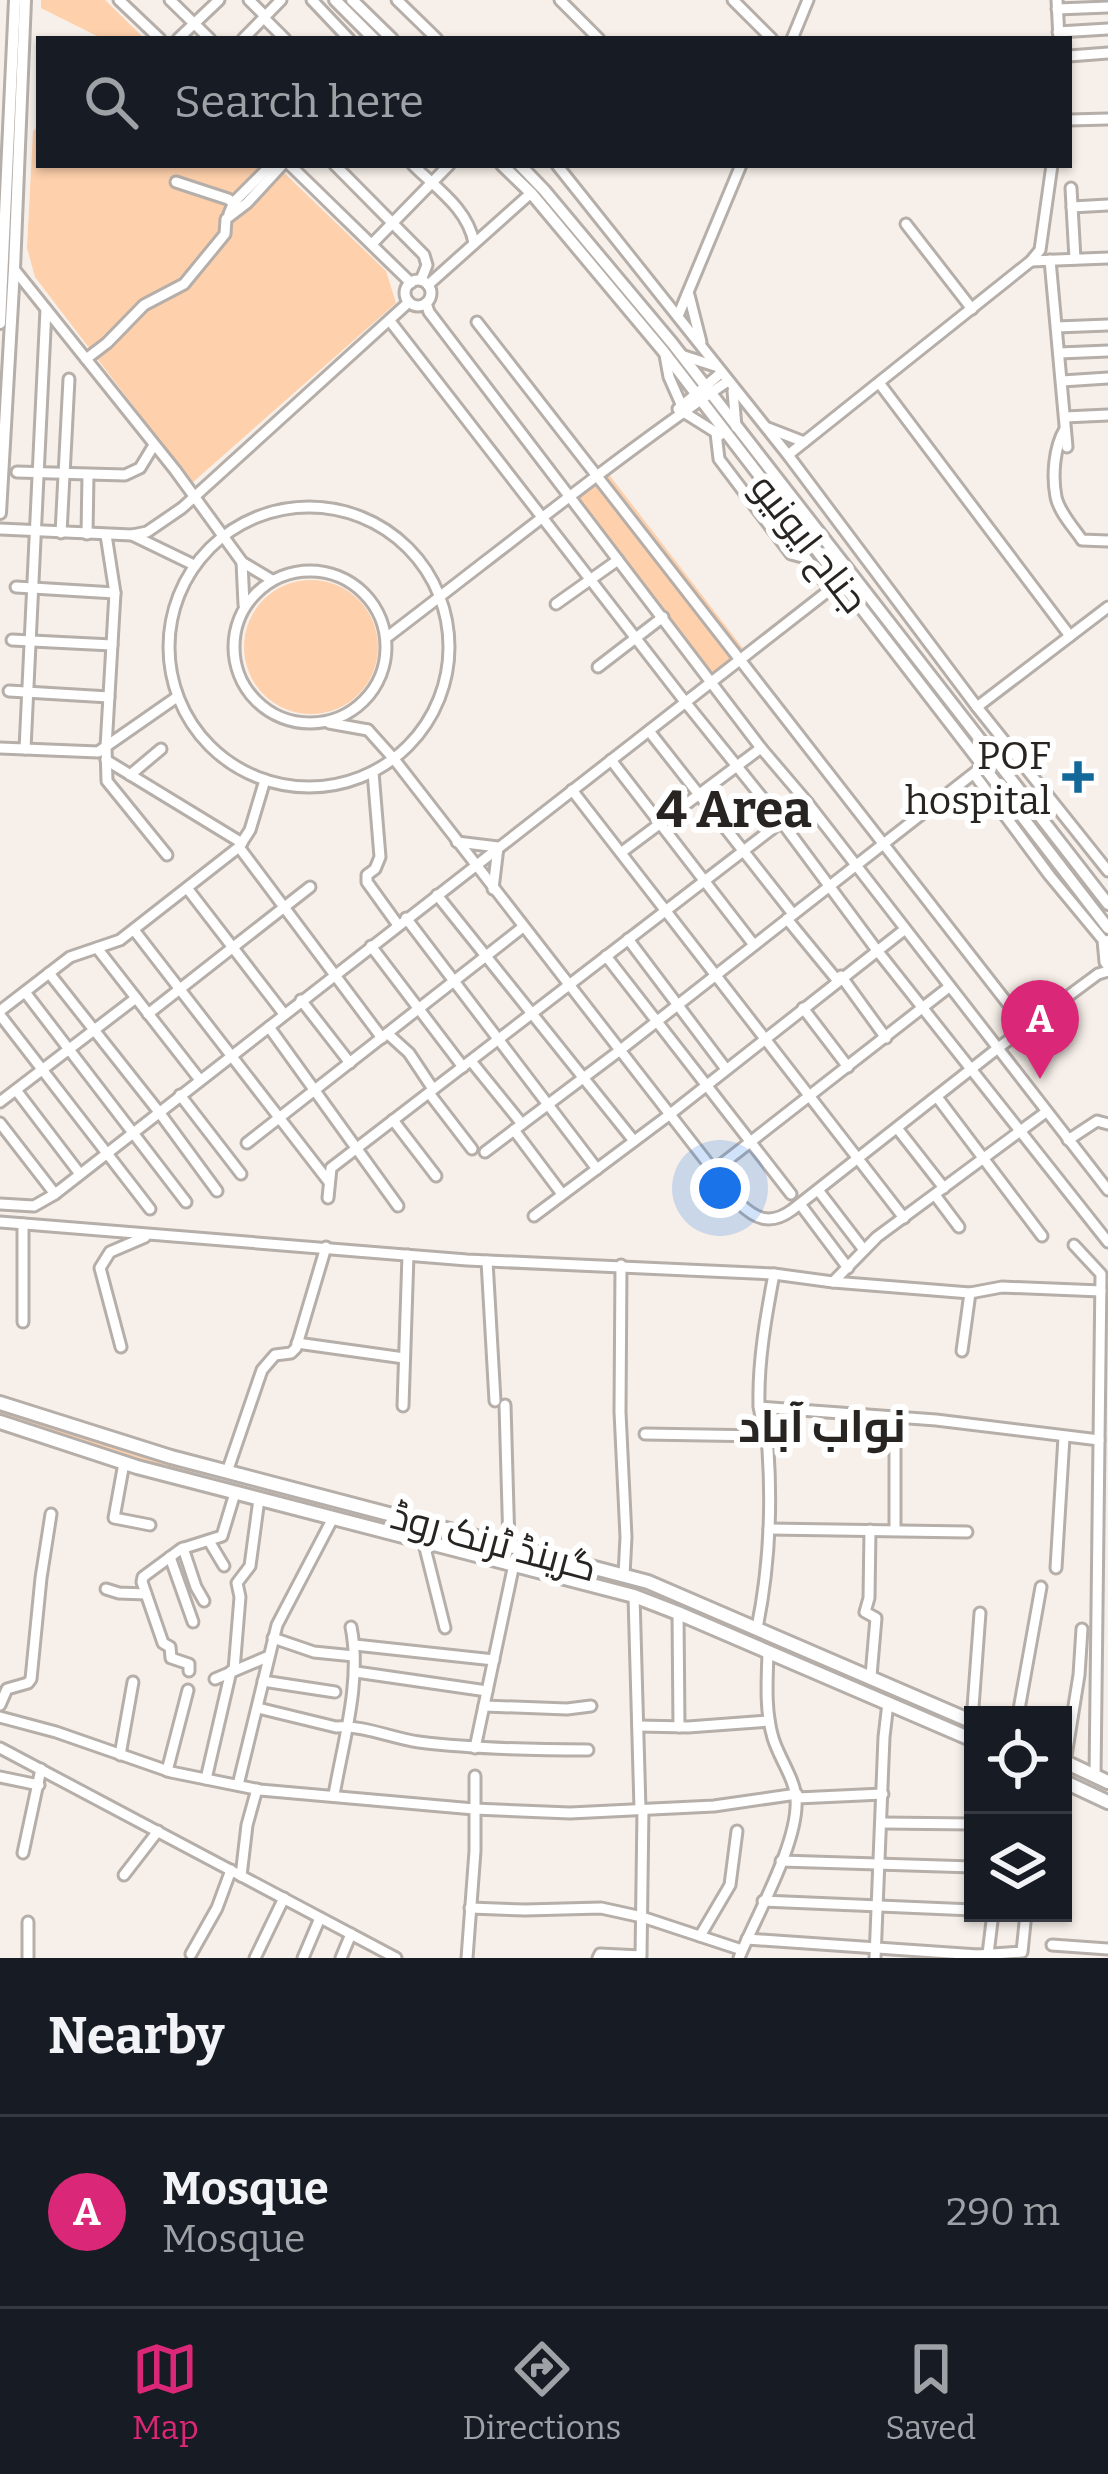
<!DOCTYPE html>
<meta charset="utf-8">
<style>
body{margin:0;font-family:Bitter,Cairo,serif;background:#242831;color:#f1f3f6}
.controls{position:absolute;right:36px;bottom:36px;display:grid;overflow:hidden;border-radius:0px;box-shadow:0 3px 9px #0004}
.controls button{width:108px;height:108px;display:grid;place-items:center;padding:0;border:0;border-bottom:3px solid #363941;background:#171b24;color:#f1f3f6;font:60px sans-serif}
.you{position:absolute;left:720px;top:1188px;width:42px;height:42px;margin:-30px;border:9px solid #fff;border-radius:50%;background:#1a73e8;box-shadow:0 0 0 18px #1a73e833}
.badge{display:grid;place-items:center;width:78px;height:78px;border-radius:50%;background:#db2777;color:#fff;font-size:39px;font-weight:700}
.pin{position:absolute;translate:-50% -99px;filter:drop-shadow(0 3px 6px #0008)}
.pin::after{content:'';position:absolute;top:63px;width:42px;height:36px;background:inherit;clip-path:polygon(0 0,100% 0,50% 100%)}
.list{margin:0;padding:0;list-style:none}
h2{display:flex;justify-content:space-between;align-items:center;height:156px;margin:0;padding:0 48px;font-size:51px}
h2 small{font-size:39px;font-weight:400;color:#9ea1a6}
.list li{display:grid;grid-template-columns:78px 1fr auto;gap:36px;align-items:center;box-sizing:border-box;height:192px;padding:0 48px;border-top:3px solid #363941}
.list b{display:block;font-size:45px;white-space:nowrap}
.list p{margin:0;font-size:39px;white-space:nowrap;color:#9ea1a6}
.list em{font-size:39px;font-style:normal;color:#9ea1a6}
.icon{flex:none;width:66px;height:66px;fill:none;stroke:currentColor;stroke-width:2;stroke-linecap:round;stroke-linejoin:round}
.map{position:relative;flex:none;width:1108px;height:1958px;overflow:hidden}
.search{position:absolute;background:#171b24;box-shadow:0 3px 9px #0004;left:36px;right:36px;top:36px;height:132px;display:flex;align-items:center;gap:30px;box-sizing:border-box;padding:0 42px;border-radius:0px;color:#9ea1a6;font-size:45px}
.sheet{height:348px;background:#171b24}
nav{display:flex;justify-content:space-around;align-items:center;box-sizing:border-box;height:168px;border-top:3px solid #363941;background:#171b24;font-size:33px;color:#9ea1a6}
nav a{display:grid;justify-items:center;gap:6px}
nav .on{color:#db2777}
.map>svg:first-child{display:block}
</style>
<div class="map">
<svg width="1108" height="1958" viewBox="0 0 1108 1958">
<rect width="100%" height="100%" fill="#f7f0ea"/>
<g fill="#fed0ab">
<path d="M41,0H105L145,39H103L41,8Z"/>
<path d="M39,125V165H276L386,271L396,303L192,483L35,277L27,248L33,131Z"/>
<path d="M607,472L745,651L718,673L709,671L579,503V493Z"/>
<circle cx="311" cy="647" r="67"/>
<path d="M0,1408L207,1477L323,1506L320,1511L178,1474L0,1419Z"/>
</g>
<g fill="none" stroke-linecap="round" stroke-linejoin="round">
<g stroke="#b5aea9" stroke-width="15">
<g id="minor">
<path d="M119,0L160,39"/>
<path d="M170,0L210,39"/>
<path d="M249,0L265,16"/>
<path d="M312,0L349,39"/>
<path d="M397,0L437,39"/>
<path d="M560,0L599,39"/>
<path d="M733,0L772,39"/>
<path d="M1057,0L1059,39"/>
<path d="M1057,9L1108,7"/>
<path d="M264,18L285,39"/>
<path d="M1058,32L1108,29"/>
<path d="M178,39L219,0"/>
<path d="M243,39L281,0"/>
<path d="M792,39L808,0"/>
<path d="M1069,56L1108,53"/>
<path d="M1069,120L1108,119"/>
<path d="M290,165L411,283"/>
<path d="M335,165L424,255L427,265L421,280"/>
<path d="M413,165C436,188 468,209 474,243"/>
<path d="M557,165L788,455L977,707L1108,871"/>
<path d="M176,182L228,199L238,206"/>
<path d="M1071,188L1075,259"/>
<path d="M1072,207L1108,205"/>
<path d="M229,214L234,202L271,165"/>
<path d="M906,224L972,309"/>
<path d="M372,244L449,165"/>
<path d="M1050,260L1067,447"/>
<path d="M1031,261L1108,258"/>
<path d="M14,269L175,470L242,562L272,580"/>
<circle cx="418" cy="293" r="13"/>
<path d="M428,285L531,193"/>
<path d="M689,295L701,342"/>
<path d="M426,303L429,312L761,748L807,802L1108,1190"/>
<path d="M678,316L741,165"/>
<path d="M390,321L686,703L781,821L876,949L1108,1242"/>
<path d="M477,322L1026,1027"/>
<path d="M1057,327L1108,325"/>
<path d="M1059,353L1108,351"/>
<path d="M665,355L669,377L685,413L720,435"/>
<path d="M681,355L715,366"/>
<path d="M86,359L107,343L144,305L184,284L225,234L226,219L247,203L282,165"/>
<path d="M1062,381L1108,378"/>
<path d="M880,384L1070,636"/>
<path d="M733,391L736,427"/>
<path d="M678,409L721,373"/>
<path d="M1065,417L1108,415"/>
<path d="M768,428L804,442"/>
<path d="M1065,429C1054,447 1052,476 1056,497C1059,512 1074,528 1082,540L1108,541"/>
<path d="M716,433L719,459L791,554L806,558L830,589"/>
<path d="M788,455L1031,261L1040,250L1052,165"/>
<path d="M17,472L125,475L140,468L154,445"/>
<circle cx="309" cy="647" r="140"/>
<path d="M0,529L132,535L147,532L182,508L409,302"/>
<path d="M61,533L69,379"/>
<path d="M87,534L88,475"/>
<path d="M106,535L115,593L106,747L107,781L167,855"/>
<path d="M132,535L194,565"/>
<path d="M242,562L244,605"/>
<circle cx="310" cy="647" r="76"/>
<path d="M16,587L115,593"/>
<path d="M556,604L618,560"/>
<path d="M386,638C499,552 610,462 728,381"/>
<path d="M12,640L112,645"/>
<path d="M598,667L663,617"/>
<path d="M9,691L109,697"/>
<path d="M977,707L1108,607"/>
<path d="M329,723L368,730"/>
<path d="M368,730L394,759L738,1202C755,1219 770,1226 792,1210L998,1048L1098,974L1108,971"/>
<path d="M649,731L793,914"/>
<path d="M0,748L98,752L177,697"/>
<path d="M25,749L46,309"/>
<path d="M106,760L242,843"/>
<path d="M611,760L754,945"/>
<path d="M373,772L380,857L375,869L367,875V882L398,925"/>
<path d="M974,774L1050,876L1103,940L1105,962L1108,966"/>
<path d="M130,775L161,749"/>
<path d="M572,790L904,1218"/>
<path d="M457,842L498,847L493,889"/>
<path d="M239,847L382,1038"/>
<path d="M622,852L761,748"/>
<path d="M187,888L284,1014"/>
<path d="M437,895L634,1141"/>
<path d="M406,918L597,1169"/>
<path d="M787,919L837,980"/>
<path d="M134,930L329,1182"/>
<path d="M628,939L726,1069"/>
<path d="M371,946L463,1067"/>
<path d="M97,948L200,1080"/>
<path d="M606,956L791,1194"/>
<path d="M49,973L159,1112L217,1191"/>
<path d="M841,976L886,1038"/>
<path d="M25,992L186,1202"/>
<path d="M301,1000L350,1063"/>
<path d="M803,1008L848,1067"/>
<path d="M0,1011L70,957L120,940L239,847L250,830L265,780"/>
<path d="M148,1014L310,887"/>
<path d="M0,1015L150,1209"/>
<path d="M269,1027L398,1206"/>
<path d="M388,1034L409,1053L433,1089"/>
<path d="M471,1061L522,1124"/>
<path d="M16,1090L80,1174"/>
<path d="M429,1093L472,1149"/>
<path d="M180,1095L241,1174"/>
<path d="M937,1097L1042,1236"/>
<path d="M0,1102L136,998"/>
<path d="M393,1120L436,1176"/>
<path d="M0,1123L55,1194"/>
<path d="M897,1128L944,1188"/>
<path d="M514,1130L562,1194"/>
<path d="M1068,1140L1097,1121L1108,1124"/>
<path d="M247,1143L523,927"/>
<path d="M485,1152L619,1051L983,766"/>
<path d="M713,1171L949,987"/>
<path d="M818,1190L864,1250"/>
<path d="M935,1195L959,1227"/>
<path d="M328,1198L331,1168L807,802"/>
<path d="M0,1204L34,1206L55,1194L841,581"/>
<path d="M800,1204L848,1268"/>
<path d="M534,1216L669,1115L904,930"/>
<path d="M0,1222L467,1260L774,1274"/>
<path d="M23,1224V1322"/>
<path d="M1074,1245L1101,1274L1095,1776"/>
<path d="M487,1261L495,1401"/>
<path d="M621,1265L620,1412L626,1537L624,1575"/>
<path d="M833,1282L970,1293L1002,1287L1101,1291"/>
<path d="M297,1343L404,1358"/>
<path d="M121,1347L100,1268L110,1252L145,1237"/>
<path d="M962,1351L970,1293"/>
<path d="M505,1405L509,1545"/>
<path d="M403,1406L408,1255"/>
<path d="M759,1407L936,1420L1099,1440"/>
<path d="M895,1416V1530"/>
<path d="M645,1434L766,1436"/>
<path d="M124,1463L114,1518L150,1525"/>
<path d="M227,1472L262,1370L275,1355L291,1353L296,1348L326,1247"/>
<path d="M769,1529L967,1532"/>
<path d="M870,1530L869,1598L865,1612L876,1618L871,1676"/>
<path d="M423,1540L445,1628"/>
<path d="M209,1541L224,1566"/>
<path d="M183,1548L196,1587L204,1601"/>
<path d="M170,1557L193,1622"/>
<path d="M1056,1568L1064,1437"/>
<path d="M106,1589L119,1593L146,1594"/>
<path d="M634,1596L640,1809"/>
<path d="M678,1613L679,1727"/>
<path d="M757,1628C769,1569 772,1510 768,1450C767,1435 760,1420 759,1404C758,1361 766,1316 774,1274L833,1282L877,1237L1046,1112"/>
<path d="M273,1638L314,1652L354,1656"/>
<path d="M355,1645L494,1660"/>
<path d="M234,1670L240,1597L237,1583L250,1566L259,1499"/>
<path d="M189,1671V1664L171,1658L170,1647L163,1643L142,1582L143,1577L181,1549L222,1536L235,1493"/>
<path d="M356,1672L487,1691"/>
<path d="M215,1679L267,1657"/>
<path d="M263,1681L335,1692"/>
<path d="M0,1705L7,1689L28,1683L31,1679L41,1578L51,1514"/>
<path d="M484,1706L567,1709L591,1706"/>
<path d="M258,1708L336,1727C364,1725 391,1738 419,1742C475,1749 531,1750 588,1750"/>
<path d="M1018,1715L1041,1587"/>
<path d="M0,1717L56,1732L171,1772L260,1790L474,1809L570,1813L714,1806L797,1794"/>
<path d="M972,1721L980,1613"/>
<path d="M638,1726L688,1727L769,1721"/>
<path d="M0,1748L396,1958"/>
<path d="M475,1748L514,1564"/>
<path d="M120,1755L133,1682"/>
<path d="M1065,1762L1079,1675L1082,1629"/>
<path d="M167,1771L188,1690"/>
<path d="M0,1777L39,1785"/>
<path d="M206,1779L231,1671"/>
<path d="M238,1785L277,1625L333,1518"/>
<path d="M334,1795C343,1742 362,1681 351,1627"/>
<path d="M797,1798L883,1794"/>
<path d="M882,1823L973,1824"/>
<path d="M23,1853L41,1769"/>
<path d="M781,1861L973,1867"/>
<path d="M124,1875L158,1831"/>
<path d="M241,1876L247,1825L257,1789"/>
<path d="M763,1901L973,1910"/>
<path d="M470,1908L525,1910L601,1908L642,1917L742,1950"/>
<path d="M700,1936L730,1885L737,1831"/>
<path d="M747,1939L978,1955V1958"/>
<path d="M1052,1945L1108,1949"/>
<path d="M191,1954L217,1908L231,1870"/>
<path d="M988,1954L993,1913"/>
<path d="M978,1955L1022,1952L1026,1913"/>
<path d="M28,1958V1922"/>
<path d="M255,1958L284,1898"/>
<path d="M303,1958L320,1918"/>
<path d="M341,1958L351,1934"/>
<path d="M467,1958L475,1851V1776"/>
<path d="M598,1958L600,1954L641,1956L643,1809"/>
<path d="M739,1958C756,1916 799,1842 796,1799C795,1779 779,1758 773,1738C765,1711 767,1682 768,1653"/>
<path d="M875,1958L884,1737L888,1703"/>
</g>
</g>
<g stroke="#b5aea9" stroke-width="16">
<g id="major">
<path d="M335,0L374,39"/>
<path d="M352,0L392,39"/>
<path d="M502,165L531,193L664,352L1108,928"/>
<path d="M520,165L544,190L672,343L1108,904"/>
<path d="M0,323L15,0"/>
<path d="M0,513L14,269L25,0"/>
<path d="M1108,941V950"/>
</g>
</g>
<g stroke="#b5aea9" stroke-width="18">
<g id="highway">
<path d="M0,1403L171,1457L648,1582L973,1722"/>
<path d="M0,1422L137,1467L634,1596L678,1613L973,1740"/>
<path d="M1063,1761L1108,1782"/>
<path d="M1063,1781L1108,1802"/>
</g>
</g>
<use href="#minor" stroke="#fff" stroke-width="9"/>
<use href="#major" stroke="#fff" stroke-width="10"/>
<use href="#highway" stroke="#fff" stroke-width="12"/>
</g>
<path fill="#126899" stroke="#fff" stroke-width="4.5" d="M1072 759h12v12h12v12h-12v12h-12v-12h-12v-12h12z"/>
<g text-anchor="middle" stroke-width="12" stroke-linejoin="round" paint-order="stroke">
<g font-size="39" fill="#272422" stroke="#fff">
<text transform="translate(810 543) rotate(52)" y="14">جناح ایونیو</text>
<text transform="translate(494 1541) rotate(15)" y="14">گرینڈ ٹرنک روڈ</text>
</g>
<g font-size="39" fill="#272422" stroke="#fff" text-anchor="end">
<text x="1051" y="769">POF<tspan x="1051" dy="45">hospital</tspan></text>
</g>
<g font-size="45" font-weight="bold" fill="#272422" stroke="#fff">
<text x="822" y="1442">نواب آباد</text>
</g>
<g font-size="51" font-weight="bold" fill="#272422" stroke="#fff">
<text x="734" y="827">4 Area</text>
</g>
</g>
</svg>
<div class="controls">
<button><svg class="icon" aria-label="locate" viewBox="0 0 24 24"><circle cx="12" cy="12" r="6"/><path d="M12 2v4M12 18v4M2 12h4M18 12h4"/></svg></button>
<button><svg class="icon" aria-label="layers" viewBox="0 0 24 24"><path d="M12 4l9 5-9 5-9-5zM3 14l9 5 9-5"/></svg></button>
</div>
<div class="you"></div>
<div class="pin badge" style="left:1040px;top:1079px">A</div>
<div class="search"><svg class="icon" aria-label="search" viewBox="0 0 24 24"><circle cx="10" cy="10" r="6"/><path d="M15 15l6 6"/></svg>Search here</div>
</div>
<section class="sheet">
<h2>Nearby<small></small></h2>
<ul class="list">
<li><span class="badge">A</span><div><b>Mosque</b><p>Mosque</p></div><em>290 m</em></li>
</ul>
</section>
<nav>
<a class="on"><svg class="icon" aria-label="map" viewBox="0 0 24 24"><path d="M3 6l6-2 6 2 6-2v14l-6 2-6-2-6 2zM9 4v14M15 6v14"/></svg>Map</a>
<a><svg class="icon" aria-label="directions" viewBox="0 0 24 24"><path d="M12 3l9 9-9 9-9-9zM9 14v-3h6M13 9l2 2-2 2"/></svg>Directions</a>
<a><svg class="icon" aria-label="saved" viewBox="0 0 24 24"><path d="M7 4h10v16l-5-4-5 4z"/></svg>Saved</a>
</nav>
